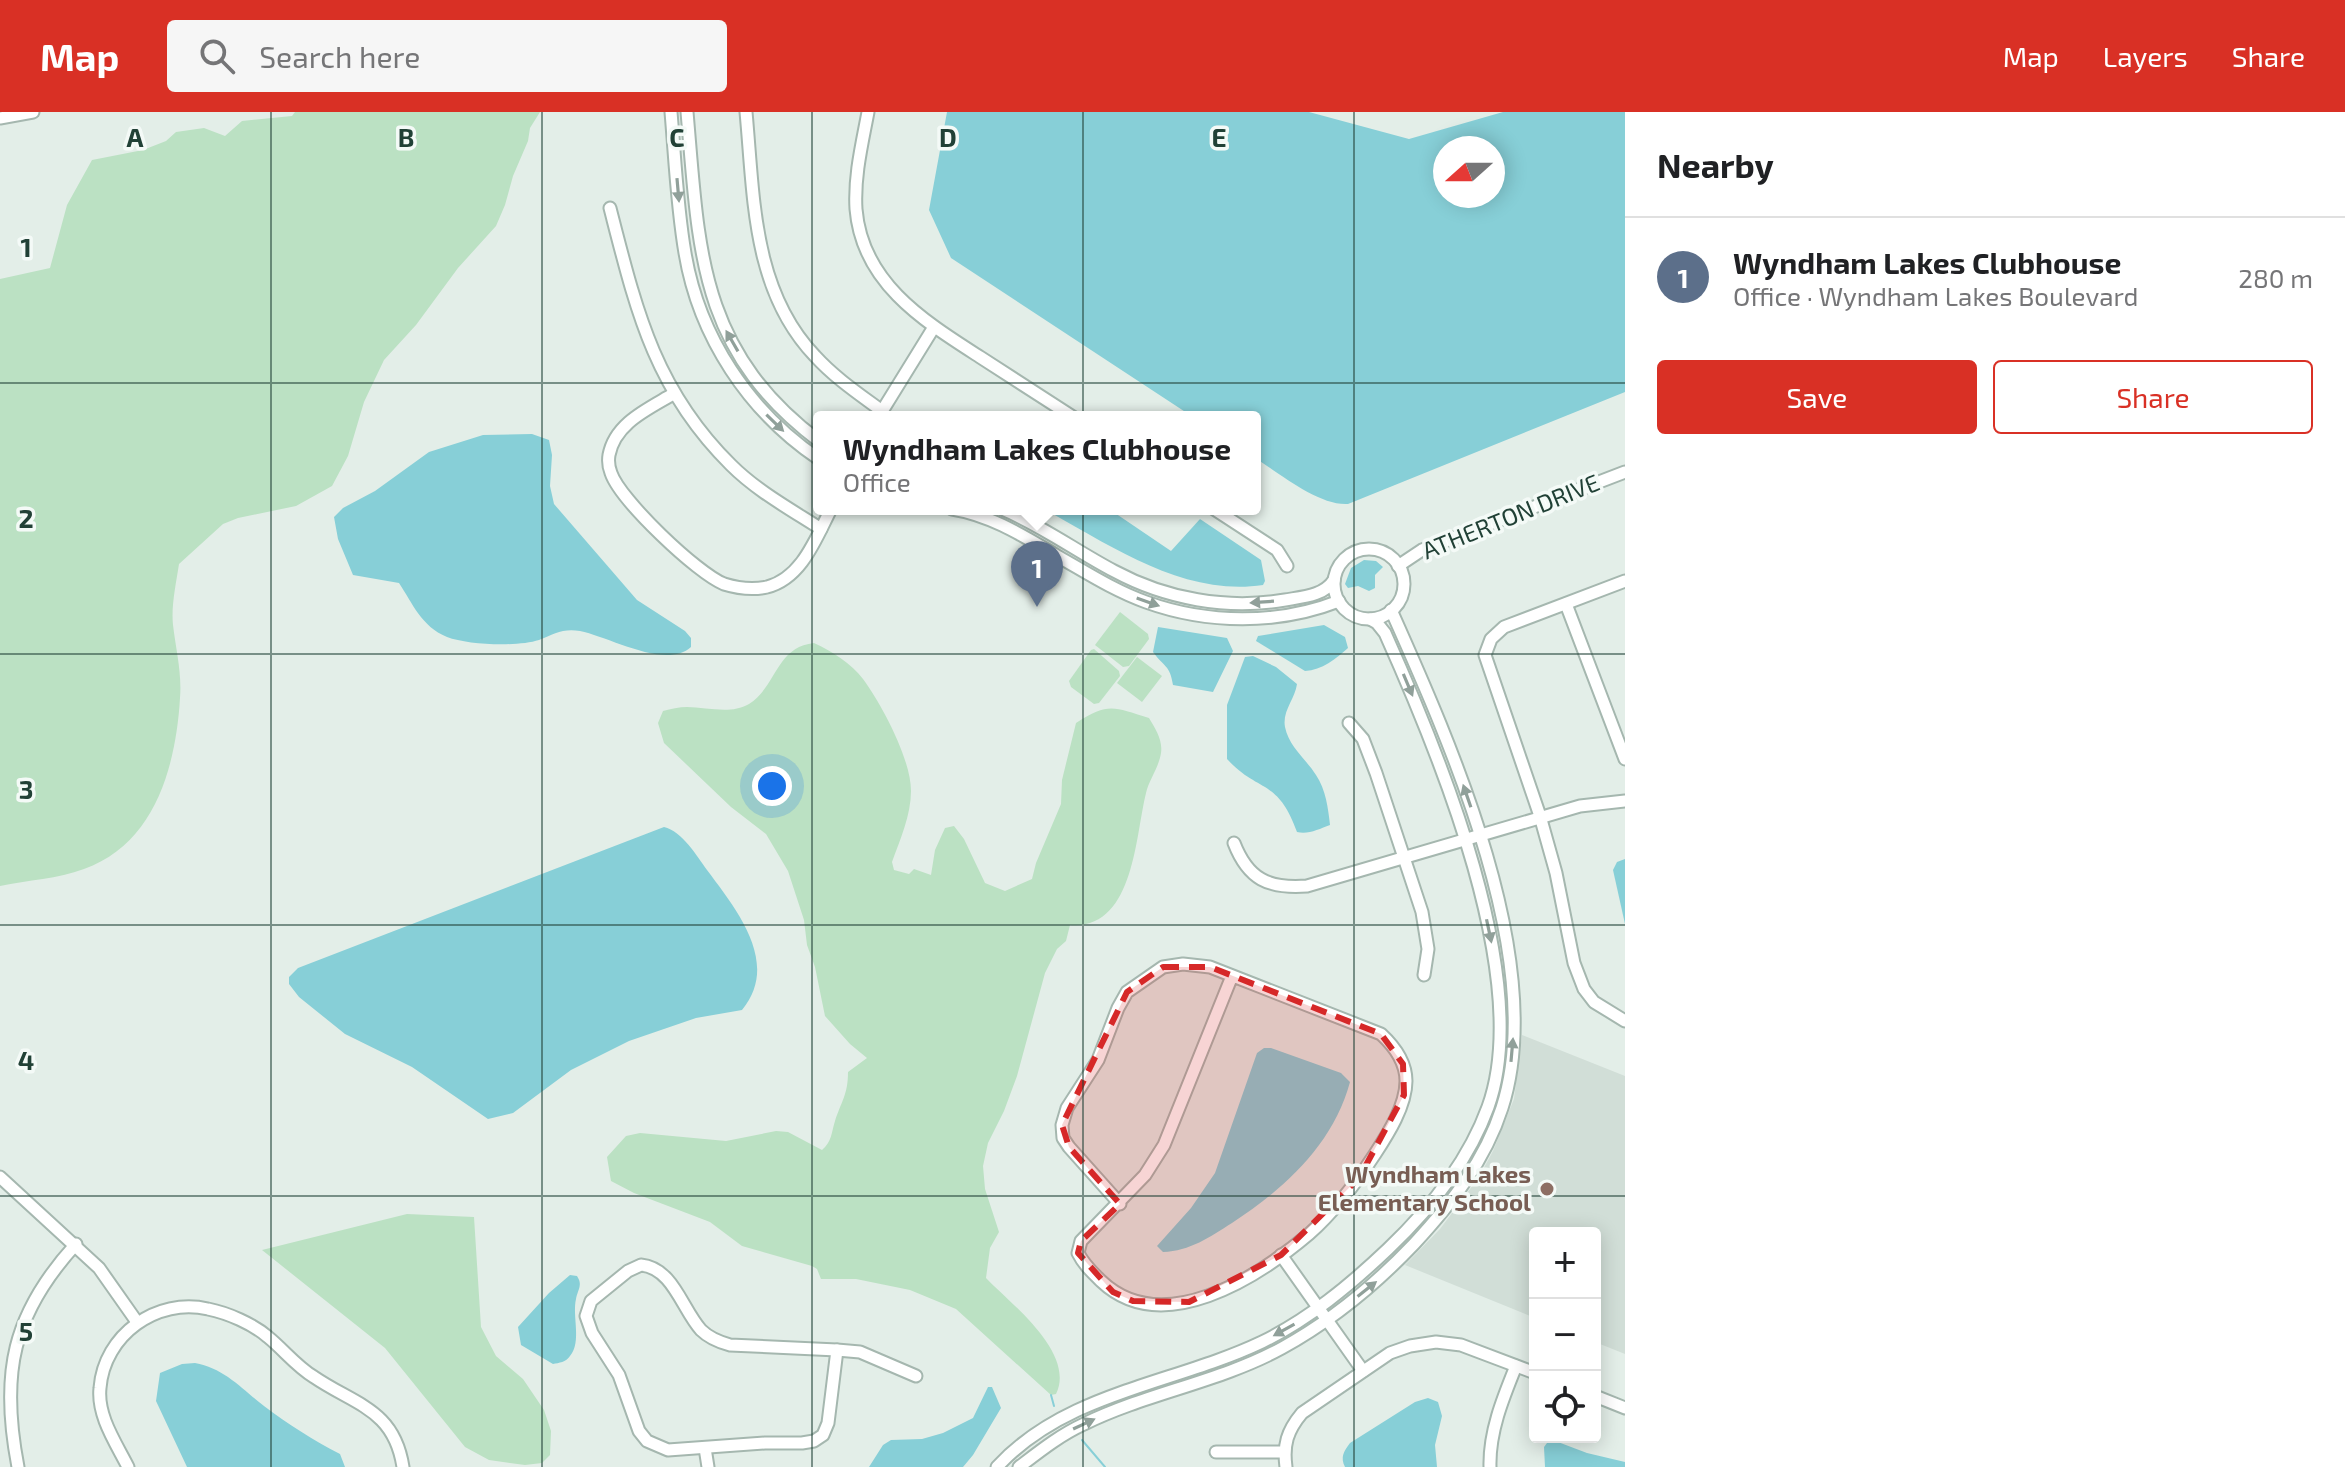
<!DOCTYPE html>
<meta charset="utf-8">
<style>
body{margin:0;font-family:"Exo 2",sans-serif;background:#f6f6f6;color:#202124}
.controls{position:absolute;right:24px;bottom:24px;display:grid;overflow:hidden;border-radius:8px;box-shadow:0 4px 20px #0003}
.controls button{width:72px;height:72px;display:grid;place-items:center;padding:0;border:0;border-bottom:2px solid #e0e0e0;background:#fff;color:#202124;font:40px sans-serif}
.compass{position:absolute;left:1433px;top:24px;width:72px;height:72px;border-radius:50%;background:#fff;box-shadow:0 4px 20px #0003;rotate:249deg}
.you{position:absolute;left:772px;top:674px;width:28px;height:28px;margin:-20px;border:6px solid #fff;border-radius:50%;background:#1a73e8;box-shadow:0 0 0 12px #1a73e833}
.badge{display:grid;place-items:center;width:52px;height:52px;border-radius:50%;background:#d93025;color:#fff;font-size:26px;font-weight:700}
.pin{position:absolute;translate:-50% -66px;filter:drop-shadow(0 2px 4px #0008)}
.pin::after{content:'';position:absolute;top:42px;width:28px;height:24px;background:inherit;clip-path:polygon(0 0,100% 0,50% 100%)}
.popup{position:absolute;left:813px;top:299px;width:448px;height:104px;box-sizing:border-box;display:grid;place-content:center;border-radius:8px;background:#fff;filter:drop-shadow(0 2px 6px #0005);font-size:26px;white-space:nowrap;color:#757577}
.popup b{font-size:30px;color:#202124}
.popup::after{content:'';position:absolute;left:50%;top:100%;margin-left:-16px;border:16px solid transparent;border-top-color:#fff}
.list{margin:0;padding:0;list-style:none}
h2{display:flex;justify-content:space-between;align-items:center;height:104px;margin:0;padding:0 32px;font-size:34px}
h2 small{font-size:26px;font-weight:400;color:#757577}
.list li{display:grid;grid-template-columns:52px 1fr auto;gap:24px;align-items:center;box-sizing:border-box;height:120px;padding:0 32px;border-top:2px solid #e0e0e0}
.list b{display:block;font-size:30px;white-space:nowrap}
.list p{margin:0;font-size:26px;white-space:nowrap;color:#757577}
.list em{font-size:26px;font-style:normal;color:#757577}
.actions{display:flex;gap:16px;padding:24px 32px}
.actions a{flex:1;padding:18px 0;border:2px solid #d93025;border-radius:8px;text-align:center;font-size:28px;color:#d93025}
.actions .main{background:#d93025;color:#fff}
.icon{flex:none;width:44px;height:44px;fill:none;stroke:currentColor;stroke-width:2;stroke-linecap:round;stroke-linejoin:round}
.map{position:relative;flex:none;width:1625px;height:1355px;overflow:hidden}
header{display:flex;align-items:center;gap:48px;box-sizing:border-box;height:112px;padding:0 40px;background:#d93025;color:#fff}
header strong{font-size:38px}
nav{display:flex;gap:44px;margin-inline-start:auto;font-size:28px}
.search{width:560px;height:72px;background:#f6f6f6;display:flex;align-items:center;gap:20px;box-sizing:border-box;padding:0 28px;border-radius:8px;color:#757577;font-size:30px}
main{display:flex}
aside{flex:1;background:#fff}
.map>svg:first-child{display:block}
</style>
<header>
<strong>Map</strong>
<div class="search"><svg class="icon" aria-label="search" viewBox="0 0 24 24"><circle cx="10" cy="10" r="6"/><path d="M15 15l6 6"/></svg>Search here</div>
<nav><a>Map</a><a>Layers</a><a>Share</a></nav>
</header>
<main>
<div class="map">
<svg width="1625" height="1355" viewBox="0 0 1625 1355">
<rect width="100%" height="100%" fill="#e3eee8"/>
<path fill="#d1ded7" d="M1522,923L1625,964V1242L1595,1230V1121H1535V1206L1405,1153L1440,1117L1479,1065L1493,1039L1514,987Z"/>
<g fill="#bbe1c3">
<path d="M295,0H540L530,16L528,29L513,64L505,93L496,114L458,156L416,213L384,248L364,290L348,344L332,374L296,394L238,406L223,412L179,452C176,472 171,494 173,513C176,538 182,561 180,586C176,654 155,732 84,757C58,767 28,768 0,774V167L50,156L67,93L92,48L143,38L166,29L176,20L204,16L225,24L242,9L292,4Z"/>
<path d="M1120,500L1148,522L1149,527L1129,554L1123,555L1095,533Z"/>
<path d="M814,531C832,539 852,552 863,567C882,593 911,647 911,679C911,703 900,728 892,750L894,758L909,762L914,757L931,763L935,738L945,716L954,714L964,727L985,771L1005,779L1032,767L1036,751L1061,692L1062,668L1076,611C1109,590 1113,595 1149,606C1155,616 1163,628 1161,641C1159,655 1149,668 1146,681C1135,725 1134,818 1070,813L1066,829L1057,837L1045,861L1017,964L1004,999L988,1031L983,1054L985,1077L999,1120L990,1136L986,1166C1011,1192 1076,1241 1056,1282L1051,1283L956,1197L910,1178L856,1167H821L817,1157L812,1154L742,1134L710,1110L634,1081L611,1069L607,1045L626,1024L640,1021L726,1029L776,1019L788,1020L822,1038C832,1029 831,1022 835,1009C841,990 848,983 848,960L867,946L850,932L825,904L815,855L807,833L804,808L788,759L766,722L731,695L664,631L658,611L663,599C671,597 679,595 687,595C707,595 730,603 749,592C777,574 776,535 814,531Z"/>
<path d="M1094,537L1119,559L1120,564L1099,591L1094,592L1071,575L1069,569L1091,538Z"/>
<path d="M1137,545L1162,564L1142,590L1117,571Z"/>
<path d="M407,1102L474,1105L481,1215L496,1244L523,1267L544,1298L551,1319L550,1343L542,1351L525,1353L489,1348L465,1335L385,1236L262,1138Z"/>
</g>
<g fill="#87cfd7" fill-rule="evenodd">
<path d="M947,0H1309L1409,27L1503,0H1625V280L1348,392C1319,394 1279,361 1255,346V305H1193L951,146L929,98ZM1445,36H1493V84H1445Z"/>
<path d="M532,322L549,328L552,343L550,374L554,392L637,488L685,519L691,526V535C666,558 610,525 580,519C563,516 554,522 539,528C517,535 468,533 447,525C421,514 413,492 399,471L353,463L338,427L334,405L343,396L375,379L429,340L483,323Z"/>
<path d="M1044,397H1109L1171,439L1200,407L1261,448L1265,469L1263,473C1183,485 1110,433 1044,397Z"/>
<path d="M1364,448L1376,449L1383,455L1375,463V476L1369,479L1358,474L1348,476L1345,472L1351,456Z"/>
<path d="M1324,513L1345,525L1348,536C1336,547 1322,558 1305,559L1256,529L1258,524Z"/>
<path d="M1158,515L1227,526L1233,539L1213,580L1173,573C1170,553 1164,555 1153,540Z"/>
<path d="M1253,544L1276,555L1297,572C1295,587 1282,599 1285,615C1289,635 1306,647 1316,663C1326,678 1328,696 1330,713C1319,717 1308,723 1297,720C1278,666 1258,681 1227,647V593L1245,545Z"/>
<path d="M664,715C682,719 697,744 707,758C736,797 781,851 742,898L696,906L629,929L571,958L513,1001L488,1007L412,955L345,922L299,885L289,872V865L298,856Z"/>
<path d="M1625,747V812L1613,758L1617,750Z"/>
<path d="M1264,936H1271L1341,961L1350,970C1333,1033 1284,1077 1232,1111C1210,1125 1190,1139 1163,1140L1157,1134L1191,1096L1215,1061L1257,941Z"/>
<path d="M570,1163L577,1164C583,1173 578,1177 576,1187C572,1204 582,1230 570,1244C566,1250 559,1251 553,1252L521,1233L518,1215L549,1181Z"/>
<path d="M195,1251C224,1256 242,1277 264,1294C288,1312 313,1328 340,1342L345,1355H187L156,1289L160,1261L182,1252Z"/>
<path d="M988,1275H992L1001,1296L973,1343L963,1355H869L883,1333L891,1328L922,1327L943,1321L973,1306Z"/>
<path d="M1428,1286L1438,1290L1442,1304L1435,1333L1437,1355H1345C1340,1345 1344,1339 1350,1331L1415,1290Z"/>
<path d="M1550,1327L1587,1341L1625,1350V1355H1545L1544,1335Z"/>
</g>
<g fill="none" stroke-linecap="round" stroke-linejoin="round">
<g stroke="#87cfd7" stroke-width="2">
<path d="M1051,1283L1054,1294"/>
<path d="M1082,1328L1105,1355"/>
</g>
<g stroke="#a5b7af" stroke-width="15">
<g id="minor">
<path d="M671,0C675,47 677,95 685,141C699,225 749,300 819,347"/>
<path d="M687,0C699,137 698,238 819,329"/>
<path d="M746,0C754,85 752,178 815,244C835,266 859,282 882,299"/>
<path d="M868,0C862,32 854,64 856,97C862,171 924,209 980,245C1011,265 1042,285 1073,305"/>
<path d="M0,6L33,0"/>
<path d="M610,96C636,197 654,277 731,353C757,379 790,397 821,417"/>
<path d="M673,282C648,297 615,311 609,343C608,349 609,356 611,361C620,388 698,462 724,472C737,476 753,478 767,475C802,466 816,426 831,397"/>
<path d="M879,304L934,215"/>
<path d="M952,397C991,403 1025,425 1059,445C1087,461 1115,479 1146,490C1207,512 1278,513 1339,489"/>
<path d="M1002,397C1041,413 1076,439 1114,459C1166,487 1227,498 1285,488C1302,485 1324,484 1334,468"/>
<path d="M1214,397L1277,438L1287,454"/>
<circle cx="1369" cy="472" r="35"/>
<path d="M1398,454L1422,438L1625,360"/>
<path d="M1625,469L1504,515L1491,527L1485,543L1540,704L1556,761L1574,851L1584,877L1594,890L1625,909"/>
<path d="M1566,492L1625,647"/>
<path d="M1349,611L1363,627L1376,661L1422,800L1428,837L1424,863"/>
<path d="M1234,731C1248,767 1268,777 1307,774L1580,694L1625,689"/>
<path d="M0,1065L99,1156L137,1210"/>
<path d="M1120,1092L1069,1035L1063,1026L1062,1013L1067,996L1098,948L1118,896L1127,880L1163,855L1183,852L1210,855L1381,922C1394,934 1406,950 1406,969C1406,994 1388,1022 1375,1042C1356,1071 1335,1099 1309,1122C1257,1166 1162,1227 1101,1169C1092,1160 1084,1153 1078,1141L1081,1129L1145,1063L1164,1033L1232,864"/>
<path d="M1281,1143L1363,1259"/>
<path d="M641,1153C673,1156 682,1197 701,1218C709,1226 719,1230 730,1233L837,1238L828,1311L823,1323L814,1329L802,1331H765L668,1338L647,1329L639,1319L619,1263L592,1221L586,1204L591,1189L628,1159Z"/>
<path d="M837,1238L860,1240L916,1264"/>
<path d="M1595,1284L1625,1296"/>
<path d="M705,1336L708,1355"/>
<path d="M1216,1340H1284"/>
<path d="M18,1355C0,1262 12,1202 76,1132"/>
<path d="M128,1355C116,1331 97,1304 100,1276C104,1223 157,1185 208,1197C228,1201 253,1212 268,1225C284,1238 296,1254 314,1265C355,1293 394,1297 403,1355"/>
<path d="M997,1355C1066,1280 1174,1272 1262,1230C1309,1207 1349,1174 1388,1137C1429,1098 1468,1050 1488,995C1534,868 1438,639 1385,521L1377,511L1370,507"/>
<path d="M1019,1355C1040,1339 1060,1323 1084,1312C1147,1281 1220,1270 1282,1236C1331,1209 1375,1173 1414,1132C1451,1092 1485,1049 1502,996C1549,851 1450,630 1391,498"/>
<path d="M1286,1355C1283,1333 1287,1319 1302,1301L1390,1241L1410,1234L1436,1230L1461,1233L1535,1261"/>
<path d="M1490,1355C1489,1320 1503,1286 1516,1254"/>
</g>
</g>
<use href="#minor" stroke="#fff" stroke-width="11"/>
</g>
<defs><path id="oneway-solid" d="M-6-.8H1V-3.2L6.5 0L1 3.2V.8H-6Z" transform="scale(2)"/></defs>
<g fill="#90a09a">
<use href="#oneway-solid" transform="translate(678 78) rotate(85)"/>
<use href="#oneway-solid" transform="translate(732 229) rotate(-120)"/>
<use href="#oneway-solid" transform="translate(775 311) rotate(44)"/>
<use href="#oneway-solid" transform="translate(1148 490) rotate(19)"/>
<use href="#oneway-solid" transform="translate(1262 490) rotate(176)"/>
<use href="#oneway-solid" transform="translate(1408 573) rotate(67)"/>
<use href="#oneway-solid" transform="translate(1467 684) rotate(-109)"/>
<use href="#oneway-solid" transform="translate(1489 819) rotate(78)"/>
<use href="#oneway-solid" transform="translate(1512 938) rotate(-85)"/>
<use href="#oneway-solid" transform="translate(1367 1177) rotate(-38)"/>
<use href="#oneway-solid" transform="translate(1284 1218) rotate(151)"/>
<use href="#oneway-solid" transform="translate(1084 1312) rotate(-25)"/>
</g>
<path fill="#d62828" fill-opacity="0.2" stroke="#d62828" stroke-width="6" stroke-dasharray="16 10" stroke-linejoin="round" d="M1163,855H1210L1381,922L1403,952L1404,983L1359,1066L1281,1143L1189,1190L1133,1189L1113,1180L1078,1141L1081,1129L1120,1092L1069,1035L1062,1013L1127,880Z"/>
<path fill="none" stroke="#214136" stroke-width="2" stroke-opacity="0.55" d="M271,0V1355M542,0V1355M812,0V1355M1083,0V1355M1354,0V1355M0,271H1625M0,542H1625M0,813H1625M0,1084H1625"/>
<circle fill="#8d6e63" stroke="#f4faf7" stroke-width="3" cx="1547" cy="1077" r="8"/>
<g text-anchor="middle" stroke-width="7" stroke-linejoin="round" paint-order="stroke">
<g font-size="24" fill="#214136" stroke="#f4faf7">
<text transform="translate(1511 405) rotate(-22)" y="8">ATHERTON DRIVE</text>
</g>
<g font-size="24" font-weight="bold" fill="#785e54" stroke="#f4faf7" text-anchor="end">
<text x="1531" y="1071">Wyndham Lakes<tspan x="1531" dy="28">Elementary School</tspan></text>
</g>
</g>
<g font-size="26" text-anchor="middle" font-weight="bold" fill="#214136" stroke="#f4faf7" stroke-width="7" stroke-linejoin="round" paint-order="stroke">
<text x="135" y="35">A</text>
<text x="406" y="35">B</text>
<text x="677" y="35">C</text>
<text x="948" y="35">D</text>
<text x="1219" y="35">E</text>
<text x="26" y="145">1</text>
<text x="26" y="416">2</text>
<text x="26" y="687">3</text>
<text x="26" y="958">4</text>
<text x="26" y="1229">5</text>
</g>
</svg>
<div class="controls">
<button>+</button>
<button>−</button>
<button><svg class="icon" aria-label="locate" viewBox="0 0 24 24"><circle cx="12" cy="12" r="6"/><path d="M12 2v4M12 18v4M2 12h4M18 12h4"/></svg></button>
</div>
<svg class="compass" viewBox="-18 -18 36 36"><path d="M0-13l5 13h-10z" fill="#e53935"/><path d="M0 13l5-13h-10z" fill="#757577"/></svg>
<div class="you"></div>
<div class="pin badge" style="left:1037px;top:495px;background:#5c6f8a">1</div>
<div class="popup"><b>Wyndham Lakes Clubhouse</b>Office</div>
</div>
<aside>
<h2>Nearby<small></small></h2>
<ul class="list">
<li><span class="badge" style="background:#5c6f8a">1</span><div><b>Wyndham Lakes Clubhouse</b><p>Office · Wyndham Lakes Boulevard</p></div><em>280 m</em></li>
</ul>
<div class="actions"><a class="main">Save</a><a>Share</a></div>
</aside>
</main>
